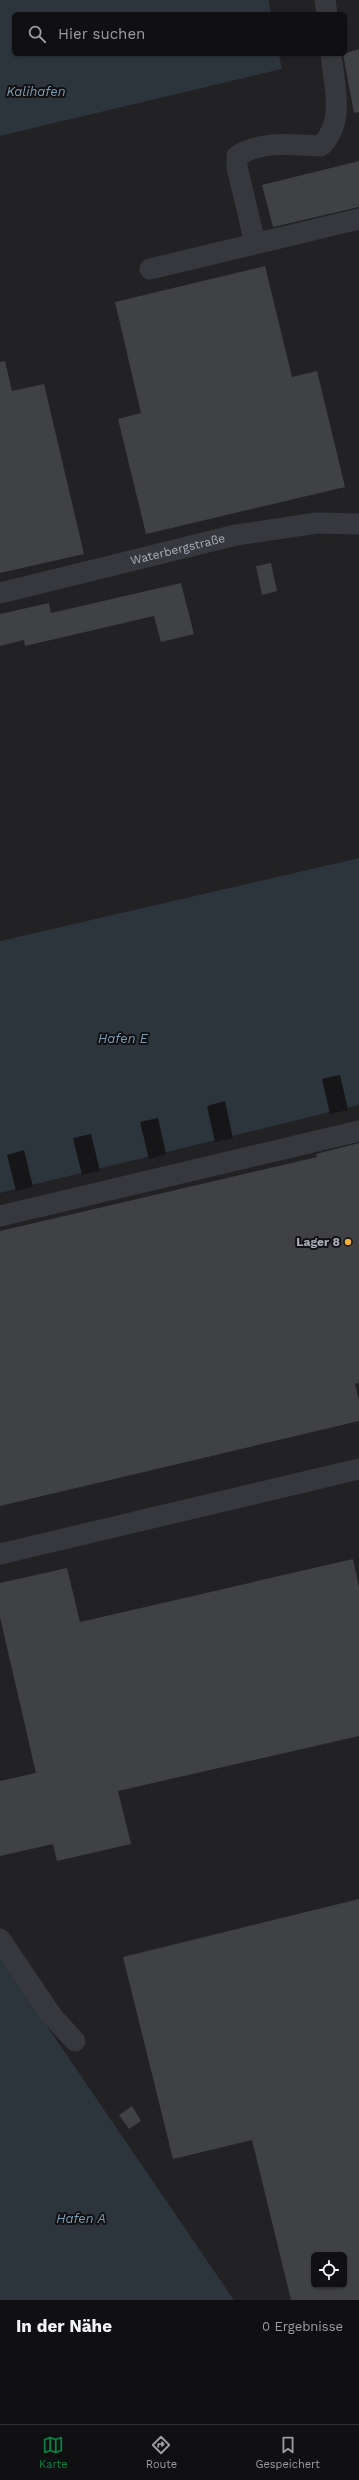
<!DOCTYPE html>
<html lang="de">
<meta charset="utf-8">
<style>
body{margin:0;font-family:"Work Sans",sans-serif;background:#19191b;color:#f1f3f6}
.controls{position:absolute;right:12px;bottom:12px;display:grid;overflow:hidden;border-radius:6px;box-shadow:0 1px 3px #0004}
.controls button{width:36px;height:36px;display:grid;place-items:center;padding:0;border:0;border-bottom:1px solid #303032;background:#101012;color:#f1f3f6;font:20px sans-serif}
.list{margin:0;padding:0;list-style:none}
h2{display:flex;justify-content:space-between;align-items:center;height:52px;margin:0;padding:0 16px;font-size:17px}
h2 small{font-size:13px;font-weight:400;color:#9c9d9f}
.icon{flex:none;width:22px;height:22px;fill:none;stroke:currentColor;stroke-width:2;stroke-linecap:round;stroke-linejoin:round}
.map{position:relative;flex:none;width:359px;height:2300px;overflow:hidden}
.search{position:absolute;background:#101012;box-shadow:0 1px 3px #0004;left:12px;right:12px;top:12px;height:44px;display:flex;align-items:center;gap:10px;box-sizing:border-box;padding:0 14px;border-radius:6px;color:#9c9d9f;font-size:15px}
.sheet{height:124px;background:#101012}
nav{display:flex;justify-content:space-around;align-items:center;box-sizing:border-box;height:56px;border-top:1px solid #303032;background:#101012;font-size:11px;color:#9c9d9f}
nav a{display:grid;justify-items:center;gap:2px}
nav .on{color:#0b8043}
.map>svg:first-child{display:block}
</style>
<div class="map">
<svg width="359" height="2300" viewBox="0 0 359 2300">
<rect width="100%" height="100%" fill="#161618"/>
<g fill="#222225" fill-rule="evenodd">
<path d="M269,0H359V858L0,941V136L282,69L279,54H345V14H271Z"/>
<path d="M359,1105V2300H234L0,1957V1193ZM314,2255H344V2285H314Z"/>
</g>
<g fill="#2c353c">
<path d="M0,0H269L271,14H14V54H279L282,69L0,136Z"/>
<path d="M359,858V1105L0,1193V941Z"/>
<path d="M0,1957L234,2300H0Z"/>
</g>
<g fill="#161618">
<path d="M340,1075L348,1110L330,1114L322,1079Z"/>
<path d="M225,1101L233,1138L215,1142L207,1106Z"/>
<path d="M158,1118L166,1154L149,1159L140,1122Z"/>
<path d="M91,1134L100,1171L82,1175L73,1138Z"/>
<path d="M24,1150L33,1187L16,1191L7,1155Z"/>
</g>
<g fill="#404145" fill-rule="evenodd">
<path d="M359,49V112L354,113L343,54Z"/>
<path d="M359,161V207L273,227L262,185Z"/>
<path d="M265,266L292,377L317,371L345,487L146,534L118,419L141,413L115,302Z"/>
<path d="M5,361L12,391L44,384L84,554L0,573V362Z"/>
<path d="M271,563L277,591L262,595L256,566Z"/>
<path d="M181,583L194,634L161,642L154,616L25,646L24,640L0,646V614L49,603L51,613Z"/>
<path d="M359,1143V1383L355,1384L359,1401V1421L0,1506V1231L317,1157L316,1154Z"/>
<path d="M353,1559L359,1587V1736L118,1791L131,1844L57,1861L53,1844L0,1856V1781L36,1773L0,1617V1583L67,1568L80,1622Z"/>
<path d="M359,1899V2300H291L252,2140L173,2159L123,1957ZM314,2255H344V2285H314Z"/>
<path d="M132,2106L141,2121L129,2129L119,2115Z"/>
</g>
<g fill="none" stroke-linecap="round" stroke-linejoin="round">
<g stroke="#37383d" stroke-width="21">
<path d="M325,0L327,14"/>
<path d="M255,243L237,167V156C262,140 293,145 321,146C346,121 334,86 331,54"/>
<path d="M150,269L359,219"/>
<path id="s1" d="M0,593L236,535L317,523L359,524"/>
<path d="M0,1216L359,1131"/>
<path d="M0,1554L359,1469"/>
<path d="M0,1939L52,2016L75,2041"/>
</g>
</g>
<circle fill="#f2b134" stroke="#111113" stroke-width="1.5" cx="348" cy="1242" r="4"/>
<g text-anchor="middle" stroke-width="4" stroke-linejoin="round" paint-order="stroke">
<g font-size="12" fill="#a8adb8" stroke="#111113">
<text dy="4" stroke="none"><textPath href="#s1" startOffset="183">Waterbergstraße</textPath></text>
</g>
<g font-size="12" font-weight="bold" fill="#a8adb8" stroke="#111113" text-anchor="end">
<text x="340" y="1246">Lager 8</text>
</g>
<g font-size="13" font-style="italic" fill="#7f9bb3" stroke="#111113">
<text x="36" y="96">Kalihafen</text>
<text x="123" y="1043">Hafen E</text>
<text x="81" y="2223">Hafen A</text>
</g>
</g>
</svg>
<div class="controls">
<button><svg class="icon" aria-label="locate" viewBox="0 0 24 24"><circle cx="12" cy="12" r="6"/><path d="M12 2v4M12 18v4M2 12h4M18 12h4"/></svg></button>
</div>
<div class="search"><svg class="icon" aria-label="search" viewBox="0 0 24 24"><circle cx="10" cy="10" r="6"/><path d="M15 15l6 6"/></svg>Hier suchen</div>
</div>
<section class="sheet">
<h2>In der Nähe<small>0 Ergebnisse</small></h2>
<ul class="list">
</ul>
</section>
<nav>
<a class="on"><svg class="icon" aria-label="map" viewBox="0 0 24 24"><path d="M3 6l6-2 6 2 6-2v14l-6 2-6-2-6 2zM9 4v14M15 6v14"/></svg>Karte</a>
<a><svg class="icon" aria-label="directions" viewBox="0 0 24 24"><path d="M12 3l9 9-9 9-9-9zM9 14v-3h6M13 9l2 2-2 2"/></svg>Route</a>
<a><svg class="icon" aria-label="saved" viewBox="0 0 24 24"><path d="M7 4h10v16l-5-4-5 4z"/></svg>Gespeichert</a>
</nav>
